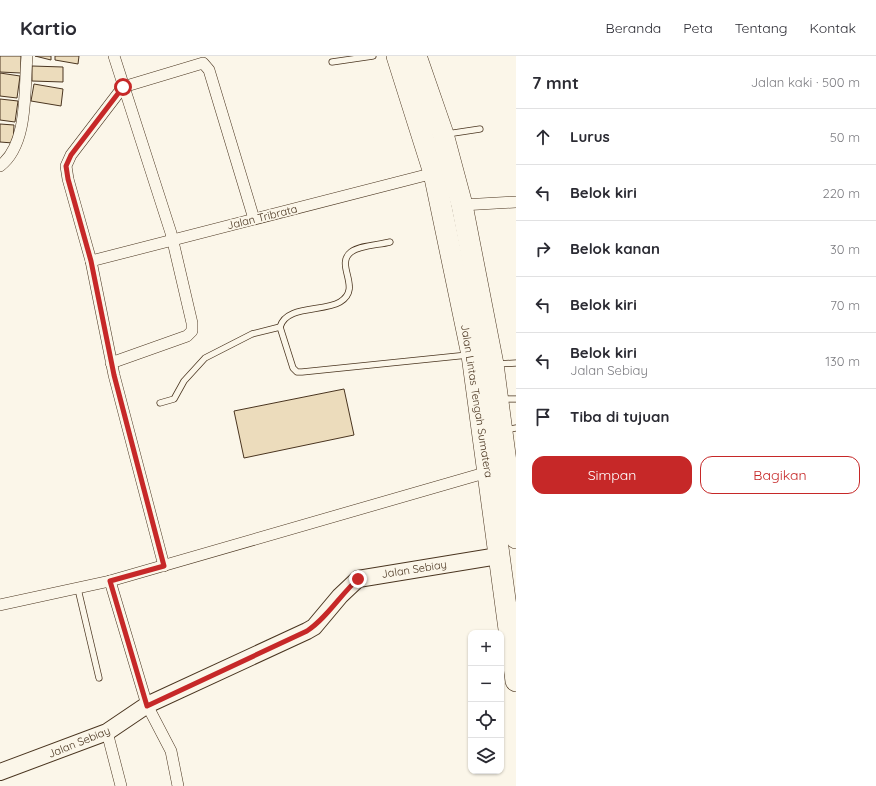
<!DOCTYPE html>
<html lang="id">
<meta charset="utf-8">
<style>
body{margin:0;font-family:Quicksand,sans-serif;background:#f7f7f7;color:#2b2b33}
.controls{position:absolute;right:12px;bottom:12px;display:grid;overflow:hidden;border-radius:8px;box-shadow:0 1px 3px #0004}
.controls button{width:36px;height:36px;display:grid;place-items:center;padding:0;border:0;border-bottom:1px solid #e1e1e2;background:#fff;color:#2b2b33;font:20px sans-serif}
.stop{position:absolute;width:12px;height:12px;margin:-9px;border:3px solid #c62828;border-radius:50%;background:#fff}
.stop.end{background:#c62828;border-color:#fff;box-shadow:0 1px 4px #0008}
.list{margin:0;padding:0;list-style:none}
h2{display:flex;justify-content:space-between;align-items:center;height:52px;margin:0;padding:0 16px;font-size:17px}
h2 small{font-size:13px;font-weight:400;color:#7c7c81}
.list li{display:grid;grid-template-columns:26px 1fr auto;gap:12px;align-items:center;box-sizing:border-box;height:56px;padding:0 16px;border-top:1px solid #e1e1e2}
.list b{display:block;font-size:15px;white-space:nowrap}
.list p{margin:0;font-size:13px;white-space:nowrap;color:#7c7c81}
.list em{font-size:13px;font-style:normal;color:#7c7c81}
.actions{display:flex;gap:8px;padding:12px 16px}
.actions a{flex:1;padding:9px 0;border:1px solid #c62828;border-radius:12px;text-align:center;font-size:14px;color:#c62828}
.actions .main{background:#c62828;color:#fff}
.icon{flex:none;width:22px;height:22px;fill:none;stroke:currentColor;stroke-width:2;stroke-linecap:round;stroke-linejoin:round}
.map{position:relative;flex:none;width:516px;height:730px;overflow:hidden}
header{display:flex;align-items:center;gap:24px;box-sizing:border-box;height:56px;padding:0 20px;background:#fff;border-bottom:1px solid #e1e1e2}
header strong{font-size:19px}
nav{display:flex;gap:22px;margin-inline-start:auto;font-size:14px}
main{display:flex}
aside{flex:1;background:#fff}
.map>svg:first-child{display:block}
</style>
<header>
<strong>Kartio</strong>
<nav><a>Beranda</a><a>Peta</a><a>Tentang</a><a>Kontak</a></nav>
</header>
<main>
<div class="map">
<svg width="516" height="730" viewBox="0 0 516 730">
<rect width="100%" height="100%" fill="#fbf6e9"/>
<g fill="#ecdcbc" stroke="#4a3520">
<path d="M0,0H21V17L0,16Z"/>
<path d="M35,0H51V4Z"/>
<path d="M55,0H79L78,8L55,4Z"/>
<path d="M32,10L63,11V26L32,25Z"/>
<path d="M0,17L20,20L17,42L0,40Z"/>
<path d="M34,28L63,33L61,50L31,45Z"/>
<path d="M0,43L18,45L15,66L0,64Z"/>
<path d="M0,68L14,69L13,87L0,86Z"/>
<path d="M344,333L354,379L244,402L234,355Z"/>
</g>
<g fill="none" stroke-linecap="round" stroke-linejoin="round">
<g stroke="#4a3520" stroke-width="7">
<g id="lane">
<path d="M332,6L373,0"/>
<path d="M447,78L480,73"/>
<path d="M390,186C379,189 360,189 351,196C334,209 363,232 340,246C323,256 286,249 280,271L293,312L297,316H302L468,299"/>
<path d="M497,308L516,307"/>
<path d="M502,343H516"/>
<path d="M160,347L174,343L184,325L205,302L252,278L280,271"/>
<path d="M505,374L516,372"/>
<path d="M78,533L99,622"/>
</g>
</g>
<g stroke="#4a3520" stroke-width="12">
<g id="street">
<path d="M0,110C29,88 24,33 27,0"/>
<path d="M462,149L516,146"/>
<path d="M91,205L434,117"/>
<path d="M111,307L187,280L192,275V267L171,177L114,0"/>
<path d="M164,510L114,319L91,205L68,123L66,110L71,99L123,31L203,7L209,14L254,163"/>
<path d="M110,525L147,649L171,695L178,730"/>
<path d="M0,549L110,525L488,416"/>
<path d="M107,676L121,730"/>
</g>
</g>
<g stroke="#4a3520" stroke-width="18">
<path id="secondary" d="M0,716L107,676L147,649L307,575L314,571L340,540L358,523L498,500"/>
</g>
<g stroke="#4a3520" stroke-width="22">
<g id="highway">
<path d="M397,0L434,117L472,299L516,625"/>
<path d="M416,0L443,78L462,149L493,308L516,482"/>
</g>
</g>
<use href="#lane" stroke="#fbf6e9" stroke-width="5.5"/>
<use href="#street" stroke="#fbf6e9" stroke-width="11"/>
<use href="#secondary" stroke="#fbf6e9" stroke-width="16"/>
<use href="#highway" stroke="#fbf6e9" stroke-width="21"/>
</g>
<g fill="none" stroke-linecap="round" stroke-linejoin="round">
<path stroke="#c62828" stroke-width="5" d="M123,31L71,99L66,110L68,123L91,205L114,319L164,510L110,525L147,650L307,575C326,563 341,538 358,523"/>
</g>
<g text-anchor="middle" stroke-width="3" stroke-linejoin="round" paint-order="stroke">
<g font-size="11" fill="#4a3520" stroke="#fbf6e9">
<text transform="translate(262 161) rotate(-14)" y="4">Jalan Tribrata</text>
<text transform="translate(477 345) rotate(81)" y="4">Jalan Lintas Tengah Sumatera</text>
<text transform="translate(414 513) rotate(-9)" y="4">Jalan Sebiay</text>
<text transform="translate(79 686) rotate(-22)" y="4">Jalan Sebiay</text>
</g>
</g>
</svg>
<div class="controls">
<button>+</button>
<button>−</button>
<button><svg class="icon" aria-label="locate" viewBox="0 0 24 24"><circle cx="12" cy="12" r="6"/><path d="M12 2v4M12 18v4M2 12h4M18 12h4"/></svg></button>
<button><svg class="icon" aria-label="layers" viewBox="0 0 24 24"><path d="M12 4l9 5-9 5-9-5zM3 14l9 5 9-5"/></svg></button>
</div>
<div class="stop" style="left:123px;top:31px"></div>
<div class="stop end" style="left:358px;top:523px"></div>
</div>
<aside>
<h2>7 mnt<small>Jalan kaki · 500 m</small></h2>
<ul class="list">
<li><svg class="icon" aria-label="ahead" viewBox="0 0 24 24"><path d="M12 20V5M6 11l6-6 6 6"/></svg><div><b>Lurus</b></div><em>50 m</em></li>
<li><svg class="icon" aria-label="left" viewBox="0 0 24 24"><path d="M17 20v-9H6M10 6l-5 5 5 5"/></svg><div><b>Belok kiri</b></div><em>220 m</em></li>
<li><svg class="icon" aria-label="right" viewBox="0 0 24 24"><path d="M7 20v-9h11M14 6l5 5-5 5"/></svg><div><b>Belok kanan</b></div><em>30 m</em></li>
<li><svg class="icon" aria-label="left" viewBox="0 0 24 24"><path d="M17 20v-9H6M10 6l-5 5 5 5"/></svg><div><b>Belok kiri</b></div><em>70 m</em></li>
<li><svg class="icon" aria-label="left" viewBox="0 0 24 24"><path d="M17 20v-9H6M10 6l-5 5 5 5"/></svg><div><b>Belok kiri</b><p>Jalan Sebiay</p></div><em>130 m</em></li>
<li><svg class="icon" aria-label="arrive" viewBox="0 0 24 24"><path d="M6 21V4h12l-3 4 3 4H6"/></svg><div><b>Tiba di tujuan</b></div></li>
</ul>
<div class="actions"><a class="main">Simpan</a><a>Bagikan</a></div>
</aside>
</main>
